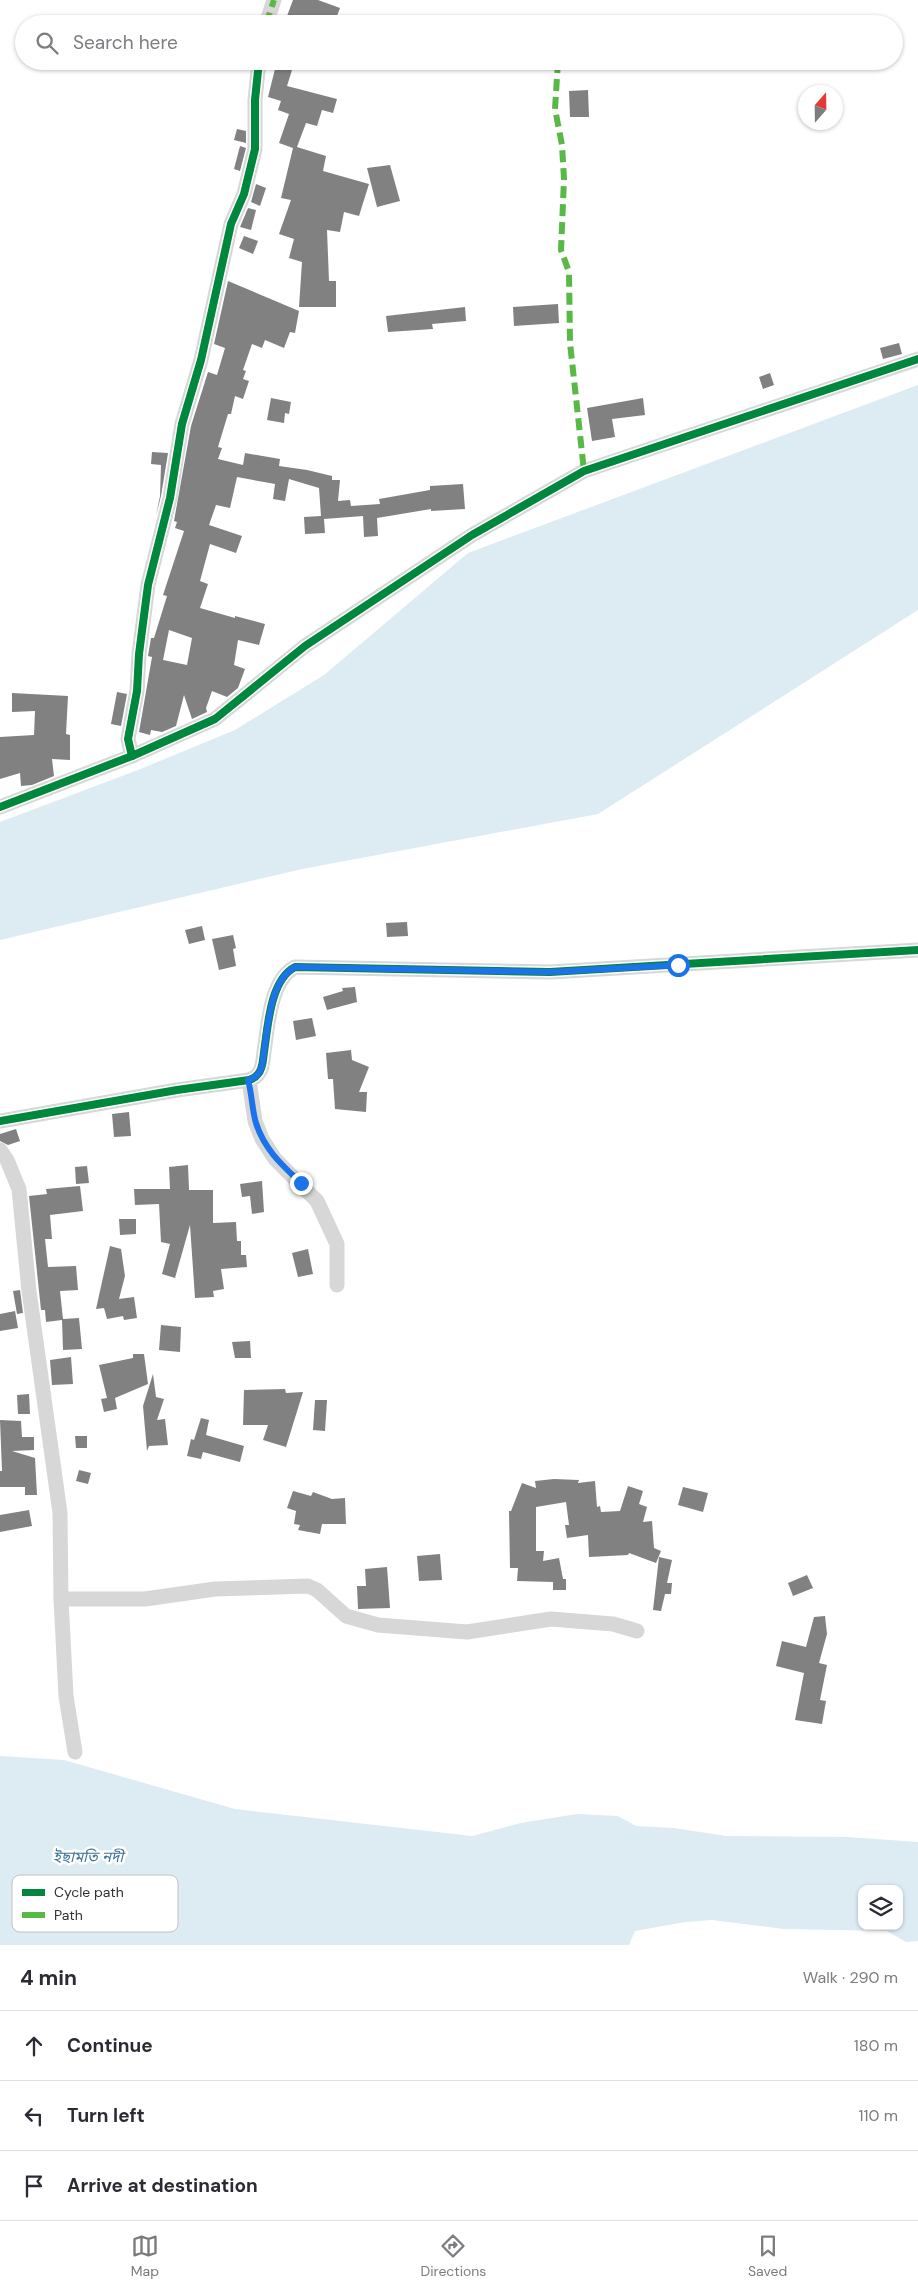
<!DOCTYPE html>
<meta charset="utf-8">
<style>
body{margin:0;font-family:"DM Sans","Noto Sans Bengali",sans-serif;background:#f2f2f3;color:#2b2b33}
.controls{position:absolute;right:15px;bottom:15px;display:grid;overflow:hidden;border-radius:10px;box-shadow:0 1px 4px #0004}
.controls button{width:45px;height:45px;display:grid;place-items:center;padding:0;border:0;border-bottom:1px solid #e1e1e2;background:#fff;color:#2b2b33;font:25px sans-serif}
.compass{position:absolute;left:798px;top:85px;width:45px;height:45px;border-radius:50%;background:#fff;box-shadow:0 1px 4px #0004;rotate:20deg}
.stop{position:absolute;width:15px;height:15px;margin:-11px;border:4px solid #1a73e8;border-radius:50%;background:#fff}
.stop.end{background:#1a73e8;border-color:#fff;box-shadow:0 1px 5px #0008}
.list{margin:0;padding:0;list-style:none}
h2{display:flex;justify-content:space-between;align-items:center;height:65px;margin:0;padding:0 20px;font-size:21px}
h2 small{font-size:16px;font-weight:400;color:#7c7c81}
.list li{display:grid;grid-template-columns:32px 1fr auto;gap:15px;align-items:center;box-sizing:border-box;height:70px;padding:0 20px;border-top:1px solid #e1e1e2}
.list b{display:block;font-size:19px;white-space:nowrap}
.list em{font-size:16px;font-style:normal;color:#7c7c81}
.icon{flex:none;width:28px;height:28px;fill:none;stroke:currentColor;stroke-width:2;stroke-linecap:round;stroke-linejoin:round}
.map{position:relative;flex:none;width:918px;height:1945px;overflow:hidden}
.search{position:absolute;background:#fff;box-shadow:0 1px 4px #0004;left:15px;right:15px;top:15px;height:55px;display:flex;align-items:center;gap:12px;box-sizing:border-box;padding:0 18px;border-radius:28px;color:#7c7c81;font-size:19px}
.sheet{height:275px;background:#fff}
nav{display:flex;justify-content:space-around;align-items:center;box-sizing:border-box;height:70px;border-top:1px solid #e1e1e2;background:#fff;font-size:14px;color:#7c7c81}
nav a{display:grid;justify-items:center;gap:2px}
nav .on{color:#7a7a7a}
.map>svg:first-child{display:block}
</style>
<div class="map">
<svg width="918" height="1945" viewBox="0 0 918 1945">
<rect width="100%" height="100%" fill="#fff"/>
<g fill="#ddebf3" fill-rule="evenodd">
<path d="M918,385V610L598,814L302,869L0,940V822L138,770L235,730L324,675L468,553Z"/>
<path d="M0,1756L64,1760L235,1809L472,1836L521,1823L577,1814L618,1816L636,1826L673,1828L727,1836L847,1837L918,1842V1941L906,1942L887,1931L784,1929L712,1920L685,1922L635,1931L629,1945H0ZM862,1889H899V1926H862Z"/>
</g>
<g fill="#818181" fill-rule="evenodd">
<path d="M293,0H318L340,8L334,24H284Z"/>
<path d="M276,65L292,70L287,86L337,99L333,113L322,110L317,126L306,123L297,147L326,156L323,171L369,184L359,216L344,212L340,232L327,230L329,281H336V307H299L302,262L289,258L294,239L279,234L291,200L281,198L293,148L279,143L289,114L278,110L281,101L268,97Z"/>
<path d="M588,90L589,117H570L569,91Z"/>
<path d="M237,129L246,131V143L234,140Z"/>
<path d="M240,146L246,148L240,171L234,169Z"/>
<path d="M390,165L400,201L377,207L367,168Z"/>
<path d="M256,184L266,188L260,206L251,202Z"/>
<path d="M248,208L256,210L251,230L240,227Z"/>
<path d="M244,236L258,241L253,254L239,248Z"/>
<path d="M228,281L299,311L295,333L290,332L284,348L265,340L262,348L252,344L243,370L246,371L243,379L249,381L243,399L235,396L231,414H228L218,447L222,448L218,459L243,465L245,453L280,459L279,466L307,470L332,476V480H340L338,501L350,500L351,506L380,504L379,499L430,490V486L463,484L465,509L431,511V509L377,518L378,536L364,537L363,516L324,519L325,533L305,534L304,517L321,516L319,488L289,479L285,501L273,499L275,484L237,477L230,508L216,505L209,525L242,536L236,553L210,544L200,581L208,584L200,608L235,618V616L265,624L259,645L238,640L234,665L245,669L238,688L227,697L212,691L206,708L207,712L192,719L184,695L176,726L162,732L151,730L150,735L139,732L152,657L148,656L151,638H154L167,596L163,595L184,531L175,528L177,522L174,521L191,426L208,372L217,375L225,348L214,344ZM169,630L192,638L187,665L163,660Z"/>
<path d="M558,304L559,323L514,326L513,307Z"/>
<path d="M465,307L466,321L432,324L433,329L388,332L386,316Z"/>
<path d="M899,343L902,354L883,359L880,348Z"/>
<path d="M770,373L774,385L763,389L759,377Z"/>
<path d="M271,398L291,402L289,414L285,413L284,423L267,420Z"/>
<path d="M643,398L645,415L612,419L615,437L592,441L587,408Z"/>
<path d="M152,452L168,453L161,496L156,516L160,496L161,465L151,464Z"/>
<path d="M117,692L127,694L121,726L111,724Z"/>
<path d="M12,693L68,696L66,734L70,735V760L52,759L54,776L32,785L21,786L20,773L0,779V737L34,735L35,711L12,712Z"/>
<path d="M407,922L408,936L387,937L386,923Z"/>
<path d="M202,926L205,940L189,944L185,930Z"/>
<path d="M233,935L236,948L233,949L236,966L219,970L212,939Z"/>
<path d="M355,987L357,1002L327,1010L323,997L343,991L342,988Z"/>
<path d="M312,1018L316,1036L296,1040L293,1021Z"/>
<path d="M351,1050L352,1060L369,1067L359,1092H367L366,1112L335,1109L333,1079H328L326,1053Z"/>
<path d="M129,1112L131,1136L114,1137L112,1114Z"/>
<path d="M16,1129L20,1141L8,1145L0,1141V1134Z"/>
<path d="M188,1165L189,1190H213V1223L236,1222L237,1241H241V1255H246L247,1267L221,1269L224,1289L213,1291L214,1297L195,1298L190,1225L175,1278L162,1274L170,1244L161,1242L159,1204L135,1205L134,1189H170L169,1167Z"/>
<path d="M87,1166L89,1183L76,1184L75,1167Z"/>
<path d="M262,1181L264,1212L252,1214L250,1196L242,1197L240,1184Z"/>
<path d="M80,1186L83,1211L50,1215L52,1239H45L48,1267L76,1266L78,1290L60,1291L63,1319L79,1318L82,1349L63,1350L62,1320L46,1322L45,1310H41L29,1196L47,1194L46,1189Z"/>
<path d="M119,1219H136V1234L120,1235Z"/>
<path d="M110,1246L121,1249L125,1276L119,1299L134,1297L137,1318L124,1320L123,1316L107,1319L104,1308L96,1309Z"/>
<path d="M308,1249L313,1274L298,1277L292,1253Z"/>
<path d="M20,1290L23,1313L17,1314L13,1291Z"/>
<path d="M15,1311L18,1328L0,1331V1314Z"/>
<path d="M161,1325L181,1327L180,1352L159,1350Z"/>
<path d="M250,1341L251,1358H235L232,1342Z"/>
<path d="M133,1354H144L148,1384L115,1398L117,1409L104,1412L101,1399L107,1398L99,1365L133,1358Z"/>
<path d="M71,1357L73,1384L52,1385L50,1360Z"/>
<path d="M153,1374L156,1397L164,1399L157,1420L165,1419L168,1445L149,1446L147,1451L143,1406Z"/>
<path d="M285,1389L286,1393L303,1392L286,1447L263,1440L268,1425H243L244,1390Z"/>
<path d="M29,1394L30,1414H18L17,1395Z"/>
<path d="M315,1400H327L325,1431L313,1430Z"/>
<path d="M201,1418L209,1420L206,1435L244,1446L240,1462L203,1452L201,1459L187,1456L191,1439L194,1440Z"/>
<path d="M0,1420L21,1421L22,1437H34V1450L12,1451L35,1458L37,1495H25V1487H0V1471H2Z"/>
<path d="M75,1436H87V1448H76Z"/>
<path d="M79,1470L91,1473L88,1484L76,1481Z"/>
<path d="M554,1479L579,1480L578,1483L595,1481L597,1507L600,1506L601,1512L620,1511L628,1486L643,1491L639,1504L647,1507L643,1522L652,1521L654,1548L661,1551L656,1563L629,1553L628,1555L589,1557L588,1535L567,1538L565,1525H569L566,1502L536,1507V1551H544L543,1561L559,1558L563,1579H566V1590H553V1582L517,1581L518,1568H510L509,1511H511L522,1483L536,1488L535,1481Z"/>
<path d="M683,1487L708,1493L703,1512L678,1505Z"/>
<path d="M293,1491L311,1496L313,1492L332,1499L345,1498L346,1524H322L320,1534L298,1530L300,1525L294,1524L296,1511L287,1508Z"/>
<path d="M29,1510L32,1526L0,1532V1515Z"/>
<path d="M440,1554L442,1580L419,1581L417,1556Z"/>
<path d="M659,1557L672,1560L667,1583H672L671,1594H665L661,1611L653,1610Z"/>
<path d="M387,1567L390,1608L358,1609L357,1586H366L365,1569Z"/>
<path d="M807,1575L813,1588L793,1596L788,1583Z"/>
<path d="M825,1616L827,1634L819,1663L827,1665L820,1700L826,1701L822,1724L795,1720L804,1673L776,1666L782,1641L806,1647L814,1617Z"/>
</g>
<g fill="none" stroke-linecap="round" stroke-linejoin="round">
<g stroke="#d7d7d7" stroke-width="15">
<path d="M266,24L274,0"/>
<path d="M132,756L128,739L137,691L139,654L148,585L170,498L182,424L201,360L231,224L244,194L255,149V100L259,61"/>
<path d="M0,807L132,756L215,719L305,646L472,535L584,471L918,359"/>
<path d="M249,1080L255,1121L262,1139L275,1159L317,1201L337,1244V1285"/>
<path d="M0,1121L177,1090L249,1080C252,1079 256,1077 258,1074C263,1069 263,1059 264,1052C268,1026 270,980 295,967L550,972L918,950"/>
<path d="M0,1150L7,1160L19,1189L29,1291L60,1513L61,1599L66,1696L75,1752"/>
<path d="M61,1599H145L215,1589L308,1586L317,1590L346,1616L378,1625L467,1632L551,1619L613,1624L637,1631"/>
</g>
<g stroke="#58b947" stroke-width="6" stroke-dasharray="12 6" stroke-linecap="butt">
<path d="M266,24L274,0"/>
<path d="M558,61L555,109L562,145L564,179L561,250L569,272L570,343L584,471"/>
</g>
<g stroke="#fff" stroke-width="11">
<g id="cycleway">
<path d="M132,756L128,739L137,691L139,654L148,585L170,498L182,424L201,360L231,224L244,194L255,149V100L259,61"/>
<path d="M0,807L132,756L215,719L305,646L472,535L584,471L918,359"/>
<path d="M0,1121L177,1090L249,1080C252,1079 256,1077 258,1074C263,1069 263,1059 264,1052C268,1026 270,980 295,967L550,972L918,950"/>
</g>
</g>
<use href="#cycleway" stroke="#00873e" stroke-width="8"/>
</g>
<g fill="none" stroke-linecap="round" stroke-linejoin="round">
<path stroke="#1a73e8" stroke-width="6" d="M301,1183C282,1165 264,1149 256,1123C252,1110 252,1094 248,1080C252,1079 256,1077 258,1074C263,1069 263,1059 264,1052C268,1026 270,980 295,967L550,972L678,965"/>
</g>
<g text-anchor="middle" stroke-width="5" stroke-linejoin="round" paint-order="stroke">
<g font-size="15" font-style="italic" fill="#3f7597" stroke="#fff">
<text x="88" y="1862">ইছামতি নদী</text>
</g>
</g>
<rect x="12" y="1875" width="166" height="57" rx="8" fill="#fff" stroke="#c2c2c2" stroke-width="1"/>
<rect x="22" y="1889" width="23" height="7" fill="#00873e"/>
<rect x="22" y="1912" width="23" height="6" fill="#58b947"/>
<g font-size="14" fill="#333">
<text x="54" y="1897">Cycle path</text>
<text x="54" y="1920">Path</text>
</g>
</svg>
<div class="controls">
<button><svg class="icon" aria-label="layers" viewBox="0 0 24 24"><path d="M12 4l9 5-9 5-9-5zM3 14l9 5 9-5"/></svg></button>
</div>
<svg class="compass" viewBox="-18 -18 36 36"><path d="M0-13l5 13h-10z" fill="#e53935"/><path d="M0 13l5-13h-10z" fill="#7c7c81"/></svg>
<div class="stop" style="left:678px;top:965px"></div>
<div class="stop end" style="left:301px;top:1183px"></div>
<div class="search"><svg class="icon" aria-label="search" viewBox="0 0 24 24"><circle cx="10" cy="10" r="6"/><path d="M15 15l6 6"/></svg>Search here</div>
</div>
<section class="sheet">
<h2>4 min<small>Walk · 290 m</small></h2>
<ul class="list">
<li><svg class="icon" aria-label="ahead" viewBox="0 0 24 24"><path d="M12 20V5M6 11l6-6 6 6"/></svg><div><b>Continue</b></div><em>180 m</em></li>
<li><svg class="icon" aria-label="left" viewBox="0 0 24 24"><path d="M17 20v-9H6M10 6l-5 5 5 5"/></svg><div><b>Turn left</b></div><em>110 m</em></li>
<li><svg class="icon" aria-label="arrive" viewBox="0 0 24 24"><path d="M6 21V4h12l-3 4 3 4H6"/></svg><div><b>Arrive at destination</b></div></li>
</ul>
</section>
<nav>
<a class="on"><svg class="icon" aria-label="map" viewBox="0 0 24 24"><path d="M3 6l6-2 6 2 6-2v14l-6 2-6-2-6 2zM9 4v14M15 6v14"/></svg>Map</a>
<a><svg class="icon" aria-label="directions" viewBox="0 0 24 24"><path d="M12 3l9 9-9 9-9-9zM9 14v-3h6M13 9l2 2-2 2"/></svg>Directions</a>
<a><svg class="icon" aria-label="saved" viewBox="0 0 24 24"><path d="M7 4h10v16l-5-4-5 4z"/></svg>Saved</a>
</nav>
